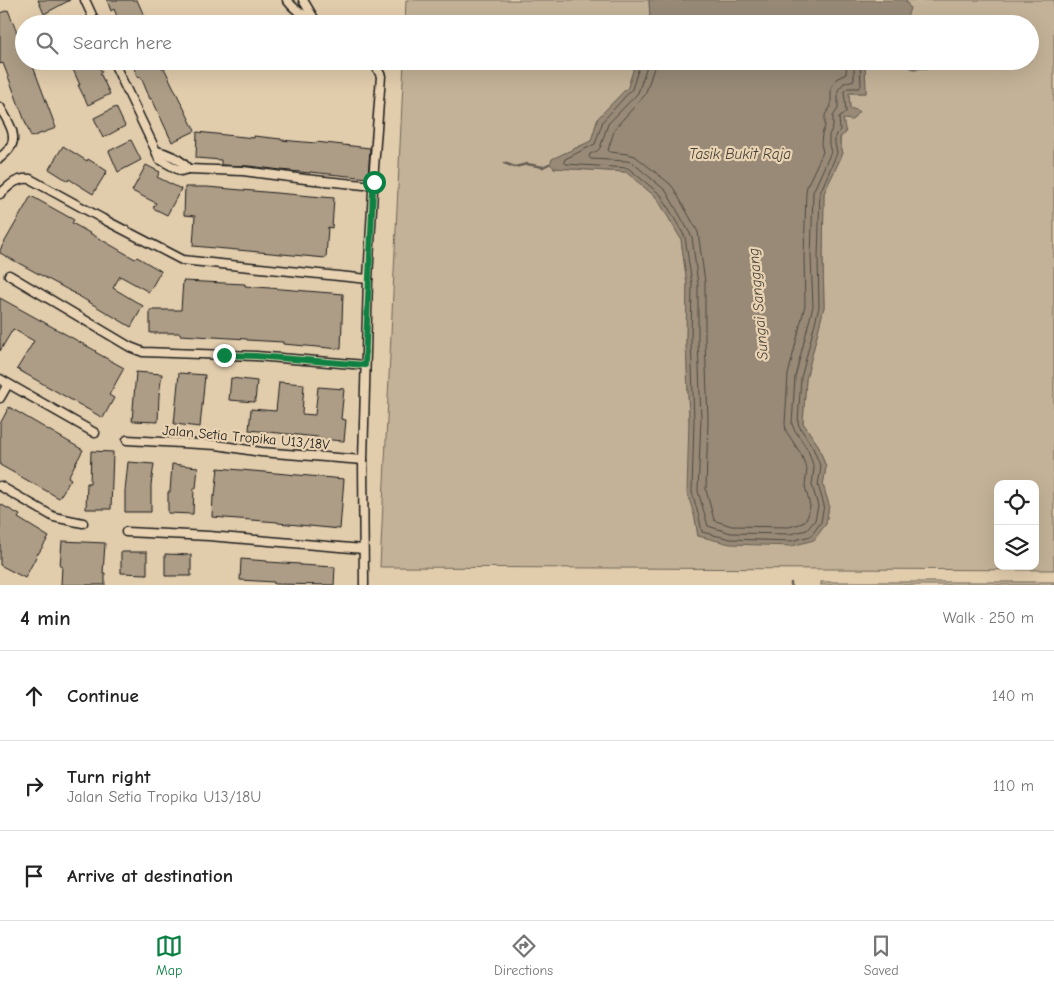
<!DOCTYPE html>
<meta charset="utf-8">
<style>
body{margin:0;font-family:"Comic Neue",sans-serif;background:#f6f6f6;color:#222}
.controls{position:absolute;right:15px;bottom:15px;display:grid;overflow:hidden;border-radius:10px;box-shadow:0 5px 20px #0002}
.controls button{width:45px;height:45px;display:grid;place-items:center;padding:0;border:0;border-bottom:1px solid #e0e0e0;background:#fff;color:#222;font:25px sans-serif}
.stop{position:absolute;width:15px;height:15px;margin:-11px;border:4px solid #0b8043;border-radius:50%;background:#fff}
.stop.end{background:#0b8043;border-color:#fff;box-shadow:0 1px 5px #0008}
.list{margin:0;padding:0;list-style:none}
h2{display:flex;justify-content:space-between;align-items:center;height:65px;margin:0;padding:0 20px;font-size:21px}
h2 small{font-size:16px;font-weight:400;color:#767676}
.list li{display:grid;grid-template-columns:32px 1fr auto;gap:15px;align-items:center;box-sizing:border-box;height:90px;padding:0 20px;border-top:1px solid #e0e0e0}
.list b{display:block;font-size:19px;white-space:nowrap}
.list p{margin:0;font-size:16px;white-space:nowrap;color:#767676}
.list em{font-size:16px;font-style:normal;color:#767676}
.icon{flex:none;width:28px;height:28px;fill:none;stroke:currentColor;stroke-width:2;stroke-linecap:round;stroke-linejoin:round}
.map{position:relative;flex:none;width:1054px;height:585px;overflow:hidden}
.search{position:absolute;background:#fff;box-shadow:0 5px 20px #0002;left:15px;right:15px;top:15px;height:55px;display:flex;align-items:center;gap:12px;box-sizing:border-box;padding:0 18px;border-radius:28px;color:#767676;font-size:19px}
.sheet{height:335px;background:#fff}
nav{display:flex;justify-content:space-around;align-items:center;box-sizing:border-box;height:70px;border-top:1px solid #e0e0e0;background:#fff;font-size:14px;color:#767676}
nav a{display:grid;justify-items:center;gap:2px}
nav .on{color:#0b8043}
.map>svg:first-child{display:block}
</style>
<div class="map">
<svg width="1054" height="585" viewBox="0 0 1054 585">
<rect width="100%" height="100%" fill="#e1ccac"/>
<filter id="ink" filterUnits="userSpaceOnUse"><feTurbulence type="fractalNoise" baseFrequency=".02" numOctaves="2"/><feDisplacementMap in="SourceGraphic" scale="10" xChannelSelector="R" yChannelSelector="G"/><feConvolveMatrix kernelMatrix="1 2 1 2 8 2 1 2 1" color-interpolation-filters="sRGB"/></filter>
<g filter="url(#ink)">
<g fill="#c3b297" stroke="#70675a" fill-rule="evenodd">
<path d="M406,0H649L650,18L648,24H405Z"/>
<path d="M906,0H1054V570L380,567L404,61H636L628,87L598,118L591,141L552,159L554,168L626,172L657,198L681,239L687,284L686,341L689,419L695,518L698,536L826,524L829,505L823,485L826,467L818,445L803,423L806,379L824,307L823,257L824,193L843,153L840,144L843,119L859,112L850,108L849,93H866L865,61H898L914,69L954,66L960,61H1030V24H905L909,8ZM998,484H1035V566H998Z"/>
<rect x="821" y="582" width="233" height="3"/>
</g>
<g fill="#988a77" stroke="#665e53">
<path d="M649,0H905L910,8L905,24H648L650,18Z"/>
<path d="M636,61H865L866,93H849L850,108L859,111L852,120L843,119L846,133L840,137V144L843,153L824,193L823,257L824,307L806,379L803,423L818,445L826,467L823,485L829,505L826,524L814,540L792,546L730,544L698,536L695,518L687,492L689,419L686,341L687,284L681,239L657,198L626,172L554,168L550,164L552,159L591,141L598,118L628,87Z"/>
<path d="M898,61H960L954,66L914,69Z"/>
</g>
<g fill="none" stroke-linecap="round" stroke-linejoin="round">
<g stroke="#4e4840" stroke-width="1">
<path d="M641,61L632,89L603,121L595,144L565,159L564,162L566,164L628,168L661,195L685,237L692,284L691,341L694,419L692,492L699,517L702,532L730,539L791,541L811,536L821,522L824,505L818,485L821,468L813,448L799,426L798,422L801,378L819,307L818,257L820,193L837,153L835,144V137L836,134L840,130L839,118L846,112L844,91L848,88H859L861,86L860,61"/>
<path d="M647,61V66L638,93L608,124L600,148L597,151L590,154L589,157L591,159L627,161L633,163L666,191L692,237L698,284V341L701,419L698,491L708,526L731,533L790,534L807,530L815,520L818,506L812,485L814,468L808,450L794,429L792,424L795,377L813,306L811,257L813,192L831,152L829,145V135L833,127V116L838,109V90L844,83L854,80V61"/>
<path d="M655,61L654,68L645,95L615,128L608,150L610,152L628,154L635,156L670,184L674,189L698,232L705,282V340L708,419L706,490L714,520L716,521L732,526L789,527L803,523L808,516L810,506L805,486L807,469L801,454L786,431L785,423L788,375L805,305L804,257L806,192L807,186L823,152L821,144L822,134L825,126V115L831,106V88L836,79L846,74L847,61"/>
</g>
<g stroke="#665e53" stroke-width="2.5">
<path d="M504,163L515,167L527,164L543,167L549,164"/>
<path d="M791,585V583"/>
</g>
</g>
<g fill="#ad9d86" stroke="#1c1c1c">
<path d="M38,0H70L44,14Z"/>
<path d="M107,0H137L146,20L138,24H120L114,9L111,11Z"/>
<path d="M8,10L24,50V61H31L56,128L31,137L3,63L0,64V13Z"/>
<path d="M74,61H96L102,72L100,73L110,94L88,105L78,85H80L70,63Z"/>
<path d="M131,61H158L162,69L164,68L195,131L172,142L152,99H150L141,77L138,78Z"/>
<path d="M116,107L125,126L103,138L94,118Z"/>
<path d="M197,132L254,138V136L281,139V140L315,143L316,142L370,148L368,178L310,172V173L281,170L249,166L221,165V160L196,158Z"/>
<path d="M131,140L141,160L118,172L109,151Z"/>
<path d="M63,146L87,161L88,159L107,171L93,194L69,179L68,181L49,169Z"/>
<path d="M146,165L160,172L157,177L181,189L167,215L153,208L156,203L132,191Z"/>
<path d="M185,187H207L334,198L332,228L328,227L326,258L193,246L195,216L184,215Z"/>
<path d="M31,196L74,220L72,223L102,240L135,259L137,257L161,271L149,292L120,276L113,288L143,306L131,327L72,292L0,253V250Z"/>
<path d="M183,281L245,284V286L343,294L341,349L283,344V342L247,340V339L180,335V333H150V310H181Z"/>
<path d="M0,298L96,351L95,352L124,368L109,395L114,398L103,418L17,369L34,341L13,329L0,351Z"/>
<path d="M136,372L162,374L159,395L158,422L132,421Z"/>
<path d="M179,373L205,375L200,427L174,424Z"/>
<path d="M231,378L257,381L255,402L229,400Z"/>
<path d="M279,382L304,384L302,414L315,415L318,387L344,389L341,419L346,420L344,441L318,439V437L249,430L251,409L276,411Z"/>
<path d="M9,407L83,450L68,477L71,479L59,498L0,465V424Z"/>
<path d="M91,451L113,452L111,509H86L87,483H90Z"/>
<path d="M128,462L154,464L151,485V512H125V491Z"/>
<path d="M172,464L198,467L196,488H194L193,514L168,513V492H170Z"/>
<path d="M218,468L344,479L340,529L278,523V522L212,517L213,496H215Z"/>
<path d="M0,504L20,515L18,518L49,537L38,554V553L25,578L0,565Z"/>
<path d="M62,541L105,543L103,573H105V585H61L62,566H60Z"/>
<path d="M121,552H147V574L121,573Z"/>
<path d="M165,554L191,555V576H165Z"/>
<path d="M241,559L267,561V562L300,564V565L335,567L334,585L274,584V582L240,580Z"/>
</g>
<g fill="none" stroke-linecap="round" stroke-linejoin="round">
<g stroke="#1c1c1c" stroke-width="11">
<g id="minor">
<path d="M85,0L96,24"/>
<path d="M287,0C298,15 307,14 320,24"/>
<path d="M303,0L315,20"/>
<path d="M113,61L156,151"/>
<path d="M372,61L376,66L381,76L373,181"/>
<path d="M0,107C6,119 20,136 9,149C7,152 3,155 0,158"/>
<path d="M156,151C167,153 181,159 188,169L181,171L159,159Z"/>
<path d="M188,169L243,171L305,179L364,185"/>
<path d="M0,194C9,186 17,177 30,179L103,219L182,260L368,279"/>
<path d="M9,275L130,347L143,352L256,356L365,365"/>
<path d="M0,379L95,433"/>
<path d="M0,398L8,384"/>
<path d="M127,440L217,445L261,452L363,460"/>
<path d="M0,486L54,517L83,523"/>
<path d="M126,532L209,536L363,549"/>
<path d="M364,585L363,460L368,279L373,190"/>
</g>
</g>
<use href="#minor" stroke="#e9d3b2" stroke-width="8"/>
</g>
</g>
<g fill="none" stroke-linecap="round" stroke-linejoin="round" filter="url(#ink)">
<path stroke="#0b8043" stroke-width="6" d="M224,355L256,356L365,365L373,190L375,186L374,182"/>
</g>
<g text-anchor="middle" stroke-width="4.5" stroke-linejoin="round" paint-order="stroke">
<g font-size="14" fill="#1c1c1c" stroke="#e9d3b2">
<text transform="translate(246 437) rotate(5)" y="5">Jalan Setia Tropika U13/18V</text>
</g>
<g font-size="15" font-style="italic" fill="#47423c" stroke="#e9d3b2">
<text x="740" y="159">Tasik Bukit Raja</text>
<text transform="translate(758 304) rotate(-95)" y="5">Sungai Sanggang</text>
</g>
</g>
</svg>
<div class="controls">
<button><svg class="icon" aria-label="locate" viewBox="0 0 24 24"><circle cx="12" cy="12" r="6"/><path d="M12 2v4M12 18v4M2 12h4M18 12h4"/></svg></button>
<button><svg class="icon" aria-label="layers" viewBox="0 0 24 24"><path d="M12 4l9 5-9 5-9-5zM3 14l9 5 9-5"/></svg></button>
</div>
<div class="stop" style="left:374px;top:182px"></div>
<div class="stop end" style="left:224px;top:355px"></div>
<div class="search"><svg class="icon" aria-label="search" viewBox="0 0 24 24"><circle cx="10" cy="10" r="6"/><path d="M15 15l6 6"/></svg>Search here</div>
</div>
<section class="sheet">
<h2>4 min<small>Walk · 250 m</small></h2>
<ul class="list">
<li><svg class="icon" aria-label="ahead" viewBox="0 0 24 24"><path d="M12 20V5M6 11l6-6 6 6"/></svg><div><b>Continue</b></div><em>140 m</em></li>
<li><svg class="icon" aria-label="right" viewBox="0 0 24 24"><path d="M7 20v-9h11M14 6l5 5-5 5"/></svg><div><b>Turn right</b><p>Jalan Setia Tropika U13/18U</p></div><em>110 m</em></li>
<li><svg class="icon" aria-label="arrive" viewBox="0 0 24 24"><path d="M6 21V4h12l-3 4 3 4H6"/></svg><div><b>Arrive at destination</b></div></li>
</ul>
</section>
<nav>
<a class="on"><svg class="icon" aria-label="map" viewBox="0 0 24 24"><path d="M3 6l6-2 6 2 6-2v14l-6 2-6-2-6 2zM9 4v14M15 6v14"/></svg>Map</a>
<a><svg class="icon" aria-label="directions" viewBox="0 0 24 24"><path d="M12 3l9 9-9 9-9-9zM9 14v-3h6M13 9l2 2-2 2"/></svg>Directions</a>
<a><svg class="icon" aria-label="saved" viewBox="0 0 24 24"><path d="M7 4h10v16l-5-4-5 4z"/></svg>Saved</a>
</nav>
